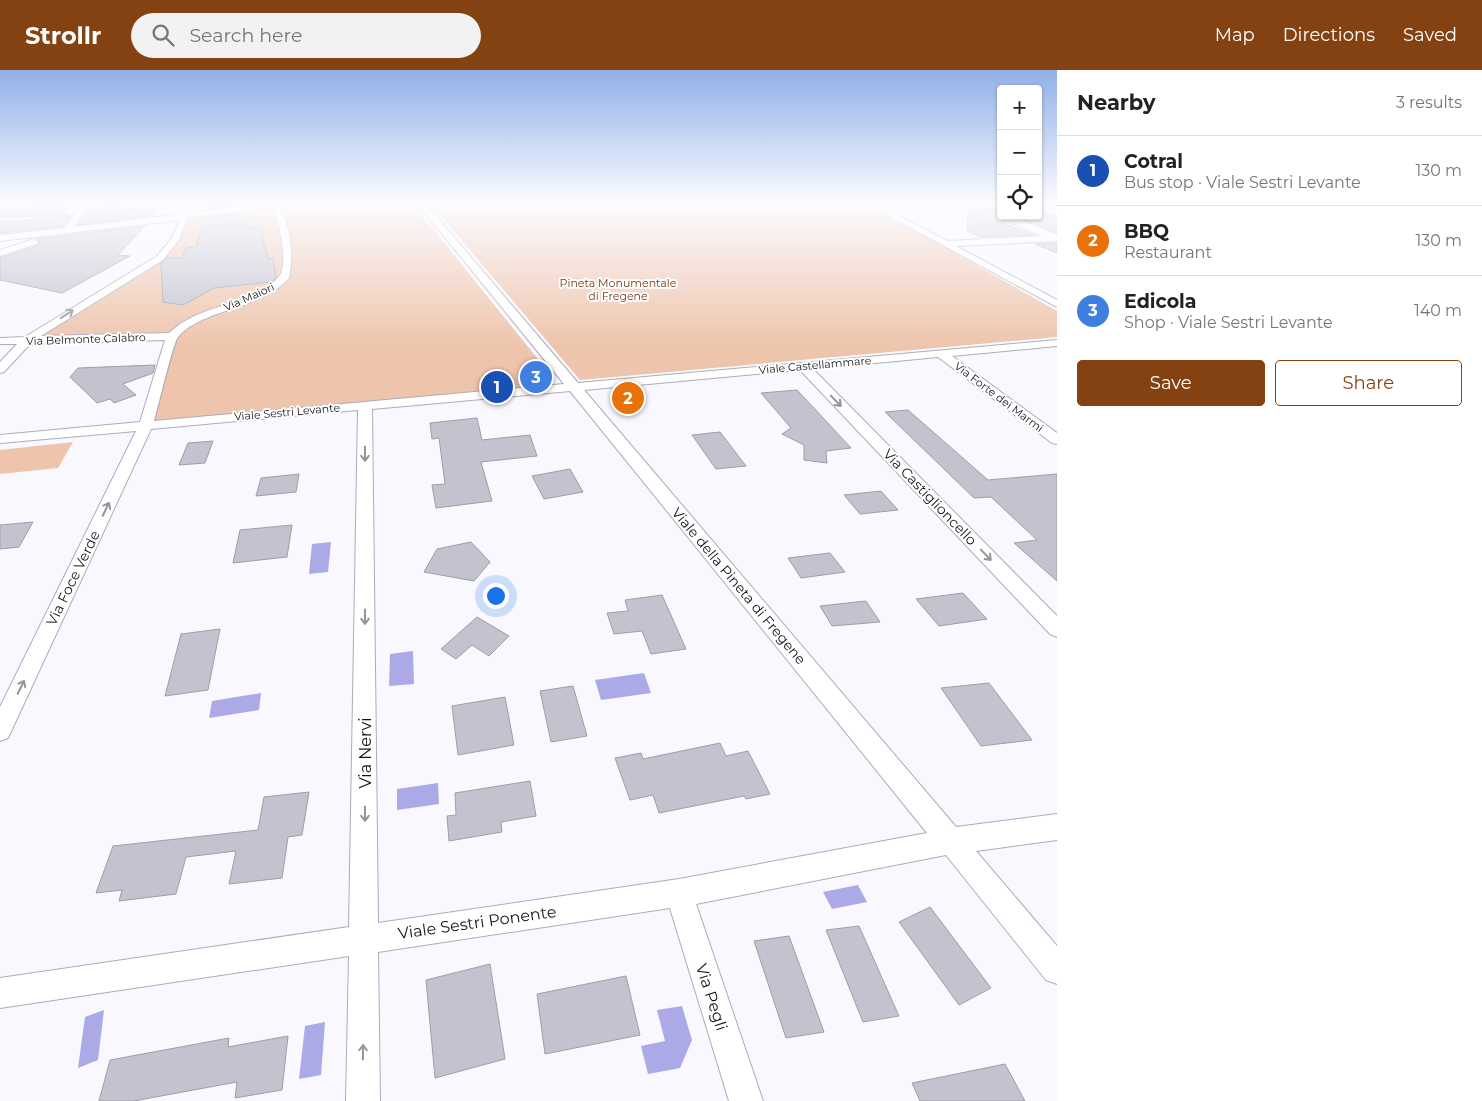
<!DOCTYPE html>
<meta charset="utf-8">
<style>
body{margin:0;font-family:Montserrat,sans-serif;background:#f2f2f2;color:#222}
.controls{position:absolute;right:15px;top:15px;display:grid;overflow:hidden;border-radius:5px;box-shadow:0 1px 4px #0004}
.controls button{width:45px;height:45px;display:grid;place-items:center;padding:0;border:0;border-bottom:1px solid #e0e0e0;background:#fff;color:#222;font:25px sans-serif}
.you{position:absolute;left:495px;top:525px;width:18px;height:18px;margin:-12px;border:4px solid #fff;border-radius:50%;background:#1a73e8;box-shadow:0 0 0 8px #1a73e833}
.badge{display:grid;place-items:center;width:32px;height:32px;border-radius:50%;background:#844111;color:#fff;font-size:16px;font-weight:700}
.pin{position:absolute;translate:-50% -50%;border:2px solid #fff;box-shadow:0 1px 5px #0006}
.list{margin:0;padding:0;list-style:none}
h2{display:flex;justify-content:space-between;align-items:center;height:65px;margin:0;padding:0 20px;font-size:21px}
h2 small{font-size:16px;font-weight:400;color:#767676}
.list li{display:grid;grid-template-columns:32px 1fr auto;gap:15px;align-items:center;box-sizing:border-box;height:70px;padding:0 20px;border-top:1px solid #e0e0e0}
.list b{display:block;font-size:19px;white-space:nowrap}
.list p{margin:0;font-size:16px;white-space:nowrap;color:#767676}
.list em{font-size:16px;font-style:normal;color:#767676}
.actions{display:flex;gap:10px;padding:15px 20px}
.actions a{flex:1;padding:11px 0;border:1px solid #844111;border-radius:5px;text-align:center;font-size:18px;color:#844111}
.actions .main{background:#844111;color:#fff}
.icon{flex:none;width:28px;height:28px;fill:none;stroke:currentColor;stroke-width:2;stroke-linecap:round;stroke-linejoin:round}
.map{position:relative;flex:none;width:1057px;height:1031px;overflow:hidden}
header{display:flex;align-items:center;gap:30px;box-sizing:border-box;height:70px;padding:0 25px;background:#844111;color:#fff}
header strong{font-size:24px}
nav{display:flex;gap:28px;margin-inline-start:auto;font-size:18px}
.search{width:350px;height:45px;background:#f2f2f2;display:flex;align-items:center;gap:12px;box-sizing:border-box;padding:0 18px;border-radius:28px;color:#767676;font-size:19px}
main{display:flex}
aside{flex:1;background:#fff}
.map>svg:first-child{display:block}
</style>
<header>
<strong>Strollr</strong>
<div class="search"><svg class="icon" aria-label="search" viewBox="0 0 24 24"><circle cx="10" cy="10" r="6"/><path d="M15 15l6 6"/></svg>Search here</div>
<nav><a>Map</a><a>Directions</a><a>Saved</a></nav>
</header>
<main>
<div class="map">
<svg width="1057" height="1031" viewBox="0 0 1057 1031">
<rect width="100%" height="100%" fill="#f8f8fe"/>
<g fill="#eec4ac">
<path d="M300,133H412L546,299L520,300L528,316L151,353L173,266L183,256L172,266L26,271L157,190L183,145L275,135L286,199C277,230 222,236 195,251C212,246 229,238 246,232C258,227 271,223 281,215C303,196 285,157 277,135Z"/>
<path d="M430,133H867L1057,241V267L580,310Z"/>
<path d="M73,372L58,398L0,404V380Z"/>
</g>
<g fill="#aca9e7">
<path d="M331,472L328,502L309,504L312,474Z"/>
<path d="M413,581L414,614L389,616L390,584Z"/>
<path d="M644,603L651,623L601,630L595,610Z"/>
<path d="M261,623L259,640L209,648L212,631Z"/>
<path d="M438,713L439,734L397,740V719Z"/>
<path d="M858,815L867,832L832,839L823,822Z"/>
<path d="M682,936L692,970L680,998L648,1004L641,976L665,971L657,940Z"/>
<path d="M104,940L98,990L78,998L85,947Z"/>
<path d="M325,952L321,1005L299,1009L305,956Z"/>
</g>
<g fill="#c3c3d0" stroke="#9e9eaa">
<path d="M72,133L63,146L73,144L63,156L0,163V152L33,151L36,147L0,146V138Z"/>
<path d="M111,133L140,140L167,133L155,145L78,155L89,139Z"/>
<path d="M210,133H240L241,135L208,139Z"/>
<path d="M969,136L996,139L997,151L1034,165L980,167L967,161Z"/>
<path d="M1038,139L1057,147V163L1038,155Z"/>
<path d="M243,143L249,159L260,158L268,189L273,188L276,207L271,212L214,218L183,235L163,232L161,193L167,188H182L186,178L196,177L205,148Z"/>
<path d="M145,156L118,185L130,186L62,223L0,210V188L38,176L40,172L37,169Z"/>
<path d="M1057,173V183L1035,174Z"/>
<path d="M155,295L153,303L123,314L136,325L114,333L110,329L97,333L70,307L78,298Z"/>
<path d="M797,320L813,337L851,378L826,381L827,393L804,390V375L782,364L791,358L761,323Z"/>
<path d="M908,340L988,410L1057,404V511L1014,473L1037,470L991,427L974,428L885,342Z"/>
<path d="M477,348L482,370L530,365L537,386L481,392L492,431L436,438L432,415L445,414L439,368L432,369L430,353Z"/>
<path d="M720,362L746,396L716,399L692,365Z"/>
<path d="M213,371L205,393L179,395L188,373Z"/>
<path d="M570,399L583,422L544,429L532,406Z"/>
<path d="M299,404L296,422L256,426L261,408Z"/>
<path d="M881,421L898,440L860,444L844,425Z"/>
<path d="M33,452L19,477L0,479V455Z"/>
<path d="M292,455L287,487L233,493L240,460Z"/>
<path d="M471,472L490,492L474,511L424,502L437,479Z"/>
<path d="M830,483L845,502L801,508L788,488Z"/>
<path d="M963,523L987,549L939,556L916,529Z"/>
<path d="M662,525L686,579L651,584L642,561L614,564L607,543L628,541L625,530Z"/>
<path d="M866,531L880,552L832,556L820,536Z"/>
<path d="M477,547L509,566L489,586L472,575L456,589L441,579Z"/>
<path d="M220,559L208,620L165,626L181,564Z"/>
<path d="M989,613L1032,670L981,676L941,618Z"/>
<path d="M573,616L587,666L551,672L540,621Z"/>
<path d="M505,627L514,675L458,685L452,636Z"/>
<path d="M720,673L726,686L748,681L770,724L746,729L744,726L659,743L653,725L630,730L615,688L641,683L643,689Z"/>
<path d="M530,711L536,746L501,752L502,762L449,771L447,746L456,745L455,723Z"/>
<path d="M309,722L302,765L288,767L282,808L229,814L236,781L186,787L176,824L119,831L122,820L96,823L113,776L258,760L264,727Z"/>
<path d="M930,837L991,918L959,935L899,852Z"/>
<path d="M859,856L899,946L863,952L826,860Z"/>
<path d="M789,866L824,962L786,968L754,871Z"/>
<path d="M490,894L505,989L435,1008L426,910Z"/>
<path d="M626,906L640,965L545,984L537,924Z"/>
<path d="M288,966L282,1020L235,1028L237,1012L134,1031H99L110,990L229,968L228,977Z"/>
<path d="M1005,994L1025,1031H920L912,1013Z"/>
</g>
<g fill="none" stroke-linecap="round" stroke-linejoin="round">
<g stroke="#acacb9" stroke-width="2">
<g id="lane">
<path d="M0,133H28L0,135Z"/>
<path d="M34,147L33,149L0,150V148Z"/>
</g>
</g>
<g stroke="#acacb9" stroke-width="2">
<g id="street">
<path d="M83,133H91L74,157L270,133H294L279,137C291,158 294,184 289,208C262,239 202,239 178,267C173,273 158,338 154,351L564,314L417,133H425L578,313L1057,270V276L952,286L1057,363V374L1052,373L938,287L813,299L1057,546V567L1050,564L800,300L584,320L956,757L1057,744V770L976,781L1057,876V914L1046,910L946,785L696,834L763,1031H729L670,838L378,882L380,1031H346L349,886L0,938V908L349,857L358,340L151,359L8,668L0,671V637L136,361L0,373V365L140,352L165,270L30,274L4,302L0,303V292L17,274H0V268L25,267L157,186L172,168L180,150L0,171V165L64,158ZM272,137C279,151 290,195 278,208C255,233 213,234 185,251C179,254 174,259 169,263L41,266L163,190L180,168L187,148ZM570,321L927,763L679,809L378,853L372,339Z"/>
<path d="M865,133H875L947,171L1042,166L1012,153L1005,146H1014L1057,165V171L956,176L1057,230V237Z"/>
<path d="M34,169L38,172L37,174L0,186V180Z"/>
</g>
</g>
<use href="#lane" fill="#fff" fill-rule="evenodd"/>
<use href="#street" fill="#fff" fill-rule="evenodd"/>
</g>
<defs><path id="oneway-shaft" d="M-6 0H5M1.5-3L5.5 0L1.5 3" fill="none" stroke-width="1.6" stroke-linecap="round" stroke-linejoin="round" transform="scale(1.25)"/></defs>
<g stroke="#959597">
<use href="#oneway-shaft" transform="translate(67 244) rotate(-33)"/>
<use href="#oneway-shaft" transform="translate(836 331) rotate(46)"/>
<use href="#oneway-shaft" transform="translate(365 384) rotate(90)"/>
<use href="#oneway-shaft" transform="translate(106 439) rotate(-64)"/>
<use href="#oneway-shaft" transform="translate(986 485) rotate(46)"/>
<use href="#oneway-shaft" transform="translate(365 547) rotate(90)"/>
<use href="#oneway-shaft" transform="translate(21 617) rotate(-64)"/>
<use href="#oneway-shaft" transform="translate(365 744) rotate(90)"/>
<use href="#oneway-shaft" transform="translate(363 982) rotate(-89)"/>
</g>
<linearGradient id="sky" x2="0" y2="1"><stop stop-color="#90b0e8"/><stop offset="0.48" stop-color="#fcfcff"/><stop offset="1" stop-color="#fcfcff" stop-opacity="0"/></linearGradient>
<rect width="1057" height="277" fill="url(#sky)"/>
<g text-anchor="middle" stroke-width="4" stroke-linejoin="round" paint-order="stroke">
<g font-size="11" fill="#723911" stroke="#fff">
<text x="618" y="217">Pineta Monumentale<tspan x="618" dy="13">di Fregene</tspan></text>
</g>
<g font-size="11" fill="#141418" stroke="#fff">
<text transform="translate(249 227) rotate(-24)" y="4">Via Maiori</text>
<text transform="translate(86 269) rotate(-2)" y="4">Via Belmonte Calabro</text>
<text transform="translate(815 295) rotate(-5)" y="4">Viale Castellammare</text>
<text transform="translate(999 327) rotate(37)" y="4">Via Forte dei Marmi</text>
<text transform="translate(287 342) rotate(-5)" y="4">Viale Sestri Levante</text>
</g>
<g font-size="14" fill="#141418" stroke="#fff">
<text transform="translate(930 427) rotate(46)" y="5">Via Castiglioncello</text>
<text transform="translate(73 508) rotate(-64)" y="5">Via Foce Verde</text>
<text transform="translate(739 516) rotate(50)" y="5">Viale della Pineta di Fregene</text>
</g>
<g font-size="16" fill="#141418" stroke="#fff">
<text transform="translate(365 683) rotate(-90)" y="6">Via Nervi</text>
<text transform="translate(477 852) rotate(-8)" y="6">Viale Sestri Ponente</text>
<text transform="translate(712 927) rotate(72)" y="6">Via Pegli</text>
</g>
</g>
</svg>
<div class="controls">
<button>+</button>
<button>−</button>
<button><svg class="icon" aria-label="locate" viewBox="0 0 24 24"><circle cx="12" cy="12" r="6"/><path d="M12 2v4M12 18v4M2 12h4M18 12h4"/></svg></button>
</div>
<div class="you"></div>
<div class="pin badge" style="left:497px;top:317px;background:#1a4fb4">1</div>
<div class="pin badge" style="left:628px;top:328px;background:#e8710a">2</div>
<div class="pin badge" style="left:536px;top:307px;background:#3f7fe0">3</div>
</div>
<aside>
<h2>Nearby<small>3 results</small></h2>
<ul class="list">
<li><span class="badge" style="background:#1a4fb4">1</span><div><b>Cotral</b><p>Bus stop · Viale Sestri Levante</p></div><em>130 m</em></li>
<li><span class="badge" style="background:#e8710a">2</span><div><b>BBQ</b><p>Restaurant</p></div><em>130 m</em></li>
<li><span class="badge" style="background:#3f7fe0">3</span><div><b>Edicola</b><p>Shop · Viale Sestri Levante</p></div><em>140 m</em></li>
</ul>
<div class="actions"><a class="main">Save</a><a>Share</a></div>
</aside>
</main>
